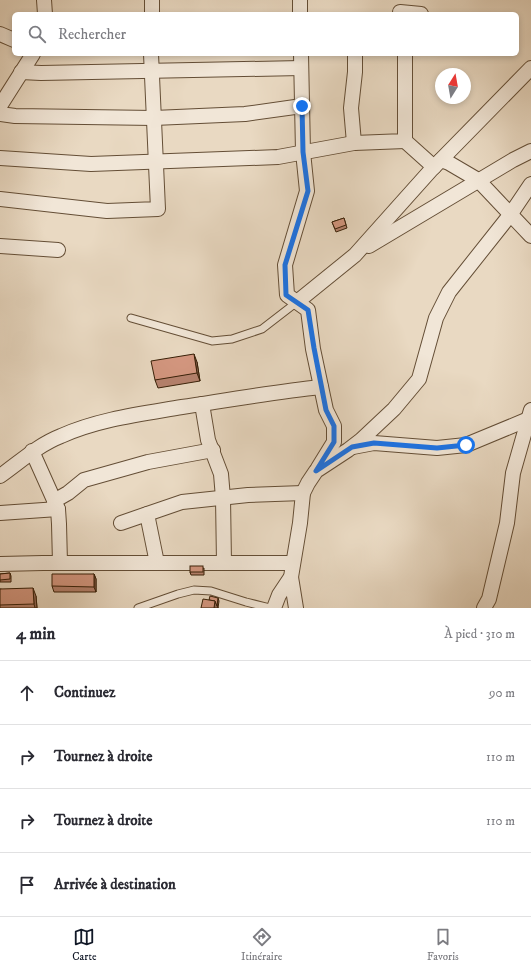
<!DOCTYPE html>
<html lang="fr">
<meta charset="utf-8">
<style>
body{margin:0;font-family:"IM FELL DW Pica",serif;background:#f7f7f7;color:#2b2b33}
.compass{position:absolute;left:435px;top:68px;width:36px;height:36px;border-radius:50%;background:#fff;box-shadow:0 2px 6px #0003;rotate:11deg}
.stop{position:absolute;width:12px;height:12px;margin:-9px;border:3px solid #1a73e8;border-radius:50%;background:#fff}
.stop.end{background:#1a73e8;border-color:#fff;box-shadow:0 1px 4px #0008}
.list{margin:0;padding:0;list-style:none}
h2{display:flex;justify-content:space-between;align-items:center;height:52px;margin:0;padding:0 16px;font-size:17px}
h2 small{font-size:13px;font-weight:400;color:#7c7c81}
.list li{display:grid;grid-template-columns:26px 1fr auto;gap:12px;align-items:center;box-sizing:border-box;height:64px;padding:0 16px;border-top:1px solid #e1e1e2}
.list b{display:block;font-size:15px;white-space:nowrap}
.list em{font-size:13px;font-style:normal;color:#7c7c81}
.icon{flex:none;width:22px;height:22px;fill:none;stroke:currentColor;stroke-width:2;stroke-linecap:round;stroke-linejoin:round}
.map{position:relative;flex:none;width:531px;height:608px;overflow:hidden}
.search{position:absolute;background:#fff;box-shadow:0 2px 6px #0003;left:12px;right:12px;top:12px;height:44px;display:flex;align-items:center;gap:10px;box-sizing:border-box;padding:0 14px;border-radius:6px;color:#7c7c81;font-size:15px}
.sheet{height:308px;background:#fff}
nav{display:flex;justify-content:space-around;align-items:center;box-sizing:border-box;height:56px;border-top:1px solid #e1e1e2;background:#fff;font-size:11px;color:#7c7c81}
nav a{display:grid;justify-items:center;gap:2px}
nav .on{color:#111827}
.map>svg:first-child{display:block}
</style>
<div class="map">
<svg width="531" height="608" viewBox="0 0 531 608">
<rect width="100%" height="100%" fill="#e9d9c2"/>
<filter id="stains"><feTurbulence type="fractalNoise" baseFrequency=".005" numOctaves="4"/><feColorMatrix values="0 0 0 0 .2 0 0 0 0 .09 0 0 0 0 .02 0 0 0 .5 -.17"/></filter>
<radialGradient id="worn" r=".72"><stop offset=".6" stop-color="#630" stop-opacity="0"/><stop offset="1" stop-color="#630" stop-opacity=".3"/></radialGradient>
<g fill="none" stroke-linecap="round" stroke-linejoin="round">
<g stroke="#644e36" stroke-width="9">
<g id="service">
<path d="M131,318L212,341L232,339L262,329L297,302"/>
<path d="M138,608L178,594L194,590L211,591L246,602L270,608"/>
</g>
</g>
<g stroke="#644e36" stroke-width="16">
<g id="minor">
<path d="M44,0L45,14"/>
<path d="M300,0V14"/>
<path d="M400,12L421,14"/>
<path d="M152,14V0"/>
<path d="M0,34L14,40"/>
<path d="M301,54L303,152L307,191L285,265L287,295L308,310L313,349L326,410L334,426V442L318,468"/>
<path d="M21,72L41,73L301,68"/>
<path d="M0,106L33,54"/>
<path d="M0,114L15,116L154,118L245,114L302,106"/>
<path d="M405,141L434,167"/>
<path d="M354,143L351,108L355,72V54"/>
<path d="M0,158L91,164L278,157L354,143L405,141V54"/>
<path d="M441,160L449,163L478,180L531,236"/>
<path d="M0,199L107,211L158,209L151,54"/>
<path d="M0,246L58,250"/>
<path d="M369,246L513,160L531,151"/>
<path d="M297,302L355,255L431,170L531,68"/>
<path d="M202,404L208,440L221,474L223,498L224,563"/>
<path d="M353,447L374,443L437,448L466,445L531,418"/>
<path d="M32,451L58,509L59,524L60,563"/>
<path d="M0,476C20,462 38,445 61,436C99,419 141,414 182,407C228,400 274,392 321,387"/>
<path d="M54,501L68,493L84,480L148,462L213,450"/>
<path d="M0,513L58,509"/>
<path d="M147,514L157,563"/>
<path d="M121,523L182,502L248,495L303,493"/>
<path d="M0,564L43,563H293"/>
<path d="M291,577L296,608"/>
<path d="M274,608L279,595L291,577L300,523L303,493L308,483L316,471L348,450L361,440L394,409L419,379L436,318L449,292L510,215L531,184"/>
<path d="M484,608L489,599L507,523L513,473L531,410"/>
</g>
</g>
<use href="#service" stroke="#f1e6d7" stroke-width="7"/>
<use href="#minor" stroke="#f1e6d7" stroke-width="14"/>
</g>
<g fill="#b6826e" stroke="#371f07">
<path d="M344,218L347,228L336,232L332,222Z"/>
<path d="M197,362L200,381L158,388L155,380Z"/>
<path d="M204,568V575H191L190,572Z"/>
<path d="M10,573L11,576V582H0V574Z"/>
<path d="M94,574L96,579V592H54L52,586Z"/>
<path d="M0,589L36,596L37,608H0Z"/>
</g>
<g fill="#946a5a" stroke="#371f07">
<path d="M194,354L197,362L200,381L197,373Z"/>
<path d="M94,574L96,579V592L94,587Z"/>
<path d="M33,588L36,596L37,608H35L34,604Z"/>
<path d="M218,598L219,601L218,608L217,606Z"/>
<path d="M215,601L218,608H214Z"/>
</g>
<g fill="#d49780" stroke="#371f07">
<path d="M344,218L346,225L335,229L332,222Z"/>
<path d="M194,354L197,373L155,380L151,361Z"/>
<rect x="190" y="566" width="13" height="6"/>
<path d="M10,573V579L0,580V574Z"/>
<path d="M52,574H94V587L52,586Z"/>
<path d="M33,588L34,604L0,605V589Z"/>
<path d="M210,596L218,598L217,606L215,601L209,600Z"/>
<path d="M203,599L215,601L214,608H201Z"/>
</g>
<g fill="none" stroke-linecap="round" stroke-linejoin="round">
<path stroke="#1a73e8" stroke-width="5" d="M302,106L303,152L308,191L285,265L286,295L308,310L314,348L326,410L334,426V442L316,471L352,447L374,443L437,448L466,445"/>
</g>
<rect width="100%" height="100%" filter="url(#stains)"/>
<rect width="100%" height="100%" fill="url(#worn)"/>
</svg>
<svg class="compass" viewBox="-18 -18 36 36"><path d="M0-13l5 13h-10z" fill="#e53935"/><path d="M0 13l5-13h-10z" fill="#7c7c81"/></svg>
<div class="stop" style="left:466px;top:445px"></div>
<div class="stop end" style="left:302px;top:106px"></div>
<div class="search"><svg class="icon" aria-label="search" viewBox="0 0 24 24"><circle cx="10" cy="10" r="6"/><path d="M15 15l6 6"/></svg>Rechercher</div>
</div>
<section class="sheet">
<h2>4 min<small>À pied · 310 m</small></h2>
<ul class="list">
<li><svg class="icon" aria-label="ahead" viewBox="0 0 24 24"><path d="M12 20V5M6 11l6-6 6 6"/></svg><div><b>Continuez</b></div><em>90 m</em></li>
<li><svg class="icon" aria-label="right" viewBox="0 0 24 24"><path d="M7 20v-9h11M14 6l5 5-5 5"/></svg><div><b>Tournez à droite</b></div><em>110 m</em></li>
<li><svg class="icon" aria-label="right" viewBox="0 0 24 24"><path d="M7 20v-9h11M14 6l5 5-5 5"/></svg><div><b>Tournez à droite</b></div><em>110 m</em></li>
<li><svg class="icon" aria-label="arrive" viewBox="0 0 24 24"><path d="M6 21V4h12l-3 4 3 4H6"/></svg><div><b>Arrivée à destination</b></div></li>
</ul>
</section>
<nav>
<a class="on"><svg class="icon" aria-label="map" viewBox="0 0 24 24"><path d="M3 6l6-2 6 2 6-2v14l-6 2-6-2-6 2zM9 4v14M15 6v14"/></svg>Carte</a>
<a><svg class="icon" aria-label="directions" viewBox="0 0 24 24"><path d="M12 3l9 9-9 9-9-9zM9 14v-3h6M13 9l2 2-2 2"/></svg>Itinéraire</a>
<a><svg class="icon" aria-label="saved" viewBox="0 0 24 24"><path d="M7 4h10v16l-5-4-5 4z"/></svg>Favoris</a>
</nav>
